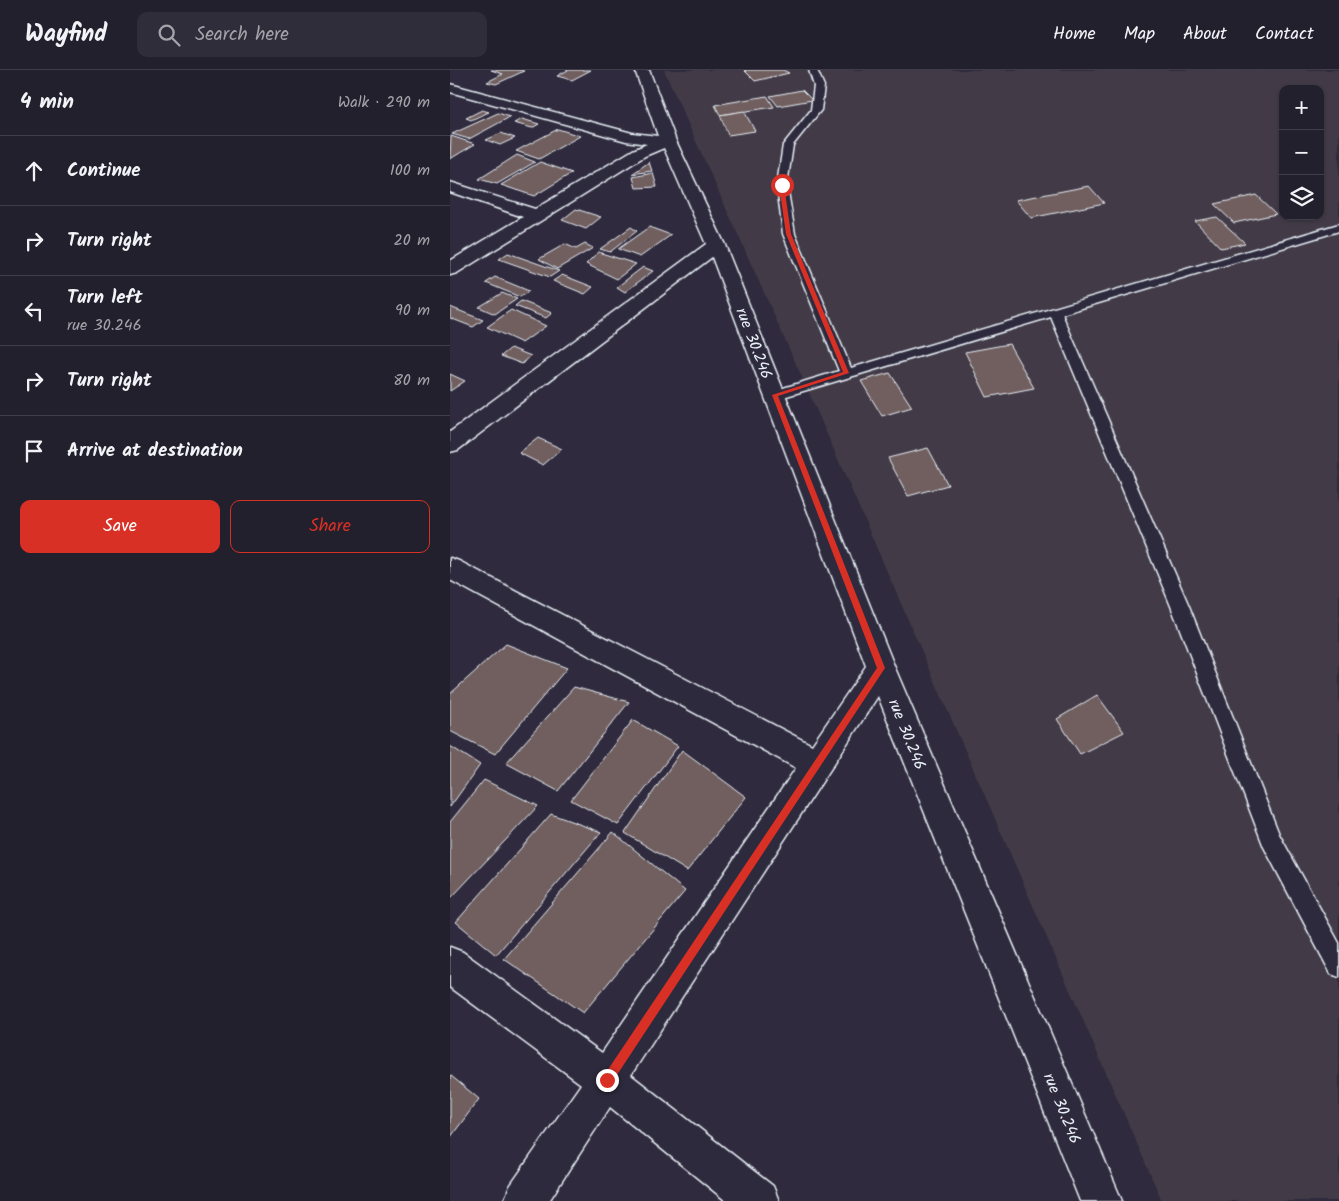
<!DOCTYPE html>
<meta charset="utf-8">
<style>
body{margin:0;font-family:Kalam,sans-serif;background:#2f2d3a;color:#f1f3f6}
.controls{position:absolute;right:15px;top:15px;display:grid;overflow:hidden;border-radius:10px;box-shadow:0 1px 4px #0004}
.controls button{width:45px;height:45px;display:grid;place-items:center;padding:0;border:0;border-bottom:1px solid #403e4a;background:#23202e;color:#f1f3f6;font:25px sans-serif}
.stop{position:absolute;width:15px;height:15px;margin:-11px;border:4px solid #d93025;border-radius:50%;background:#fff}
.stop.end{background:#d93025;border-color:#fff;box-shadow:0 1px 5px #0008}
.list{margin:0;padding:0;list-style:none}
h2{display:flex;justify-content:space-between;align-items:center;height:65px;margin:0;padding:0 20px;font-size:21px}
h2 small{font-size:16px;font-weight:400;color:#a3a3aa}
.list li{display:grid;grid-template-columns:32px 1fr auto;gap:15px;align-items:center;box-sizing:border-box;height:70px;padding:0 20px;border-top:1px solid #403e4a}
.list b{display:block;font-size:19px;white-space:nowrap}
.list p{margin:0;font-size:16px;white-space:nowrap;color:#a3a3aa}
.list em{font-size:16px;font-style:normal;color:#a3a3aa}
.actions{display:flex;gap:10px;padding:15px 20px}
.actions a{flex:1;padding:11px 0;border:1px solid #d93025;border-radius:10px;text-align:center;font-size:18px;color:#d93025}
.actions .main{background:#d93025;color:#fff}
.icon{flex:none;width:28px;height:28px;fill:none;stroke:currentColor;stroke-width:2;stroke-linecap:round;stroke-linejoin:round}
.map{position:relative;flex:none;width:889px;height:1131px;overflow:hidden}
header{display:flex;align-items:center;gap:30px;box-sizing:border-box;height:70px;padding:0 25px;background:#23202e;border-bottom:1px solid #403e4a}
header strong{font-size:24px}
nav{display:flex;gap:28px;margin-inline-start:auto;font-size:18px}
.search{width:350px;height:45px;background:#2f2d3a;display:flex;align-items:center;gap:12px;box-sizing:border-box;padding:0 18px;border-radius:10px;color:#a3a3aa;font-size:19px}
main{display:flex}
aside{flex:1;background:#23202e}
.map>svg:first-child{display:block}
</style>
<header>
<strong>Wayfind</strong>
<div class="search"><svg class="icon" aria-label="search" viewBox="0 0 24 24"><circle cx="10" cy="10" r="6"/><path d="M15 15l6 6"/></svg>Search here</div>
<nav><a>Home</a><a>Map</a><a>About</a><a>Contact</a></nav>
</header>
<main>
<aside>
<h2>4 min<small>Walk · 290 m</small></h2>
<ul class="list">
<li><svg class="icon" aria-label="ahead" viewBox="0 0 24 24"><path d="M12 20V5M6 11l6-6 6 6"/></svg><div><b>Continue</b></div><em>100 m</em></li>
<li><svg class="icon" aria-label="right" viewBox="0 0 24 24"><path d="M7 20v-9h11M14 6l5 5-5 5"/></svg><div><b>Turn right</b></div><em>20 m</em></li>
<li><svg class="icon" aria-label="left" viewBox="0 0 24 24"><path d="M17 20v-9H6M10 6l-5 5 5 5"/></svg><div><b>Turn left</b><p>rue 30.246</p></div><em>90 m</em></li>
<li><svg class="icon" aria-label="right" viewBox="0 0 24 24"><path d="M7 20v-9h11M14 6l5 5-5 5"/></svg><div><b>Turn right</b></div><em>80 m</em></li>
<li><svg class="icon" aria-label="arrive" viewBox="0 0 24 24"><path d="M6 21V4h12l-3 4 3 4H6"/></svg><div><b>Arrive at destination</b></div></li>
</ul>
<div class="actions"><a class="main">Save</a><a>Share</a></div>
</aside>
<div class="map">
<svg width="889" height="1131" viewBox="0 0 889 1131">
<rect width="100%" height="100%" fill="#2f2a3d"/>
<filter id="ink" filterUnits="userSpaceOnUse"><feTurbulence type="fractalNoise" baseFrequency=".02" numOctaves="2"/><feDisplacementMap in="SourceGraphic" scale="10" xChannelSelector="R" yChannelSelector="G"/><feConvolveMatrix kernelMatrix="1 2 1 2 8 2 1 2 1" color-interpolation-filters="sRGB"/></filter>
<g filter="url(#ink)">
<path fill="#433a47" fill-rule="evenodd" d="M214,0H889V1131H712L359,323ZM833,19H870V146H833Z"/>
<g fill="#715e5e" stroke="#e8f1f8">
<path d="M41,0H69L74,1L46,14L37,12L53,4Z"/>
<path d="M118,0H141L122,10L107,6Z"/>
<path d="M294,0H333L339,3L305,11Z"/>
<path d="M352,20L362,30L328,36L320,26Z"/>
<path d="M317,26L324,37L270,45L265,35Z"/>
<path d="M32,40L39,42L21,50L16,48Z"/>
<path d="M294,41L305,61L278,65L270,45Z"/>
<path d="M48,43L60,47L19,69L2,64Z"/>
<path d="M72,49L89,54L82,58L64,53Z"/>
<path d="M108,59L130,66L89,89L66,81Z"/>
<path d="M51,63L65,68L50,75L36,70Z"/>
<path d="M1,66L25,74L0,89Z"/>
<path d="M67,85L85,92L47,114L29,109Z"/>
<path d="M90,92L122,103L84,126L51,115Z"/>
<path d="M199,92L202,101L182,104Z"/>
<path d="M203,103L207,117L186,118L183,107Z"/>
<path d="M639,116L654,133L581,148L566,130Z"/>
<path d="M806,125L826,144L784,153L764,134Z"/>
<path d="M126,139L151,147L136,159L112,150Z"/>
<path d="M767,147L795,173L771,178L745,151Z"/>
<path d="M181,157L187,161L160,182L150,179Z"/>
<path d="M199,157L221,165L190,187L168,179Z"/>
<path d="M115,174L126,179L135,174L143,178L107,199L89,189Z"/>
<path d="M148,182L186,194L167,209L136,194Z"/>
<path d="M58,183L109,201L100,207L49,189Z"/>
<path d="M193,197L203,201L175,222L167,217Z"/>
<path d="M112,205L143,217L135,224L103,211Z"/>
<path d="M45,207L79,221L70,227L36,213Z"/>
<path d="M52,223L67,229L45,244L29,237Z"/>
<path d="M71,231L102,243L96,248L65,236Z"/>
<path d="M0,237L33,250L23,257L0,248Z"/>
<path d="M61,240L96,256L72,273L37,257Z"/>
<path d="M559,274L584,318L537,327L515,282Z"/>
<path d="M61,278L81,286L72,294L51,286Z"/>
<path d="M440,303L462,337L432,346L411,311Z"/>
<path d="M0,304L15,311L0,321Z"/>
<path d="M88,368L112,379L93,395L69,383Z"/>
<path d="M478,378L498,415L458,426L438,388Z"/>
<path d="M56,574L117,598L45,684L0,661V624Z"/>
<path d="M124,617L179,632L108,721L56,693Z"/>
<path d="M647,625L674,662L630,684L607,649Z"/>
<path d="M183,650L228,676L168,755L121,730Z"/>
<path d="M0,676L30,695L0,737Z"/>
<path d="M232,680L296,727L237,801L175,763Z"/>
<path d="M34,710L88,736L0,829V752Z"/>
<path d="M101,744L151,762L46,885L6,852Z"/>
<path d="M163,762L235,821L133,943L54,889Z"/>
<path d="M0,1005L29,1029L0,1068Z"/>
</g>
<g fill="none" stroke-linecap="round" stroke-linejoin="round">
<g stroke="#e8f1f8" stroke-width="3">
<path id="service" d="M359,0H367L374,16L371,40L343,75L337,115L345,164L401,298L889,154V161L612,244L739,536L829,764L889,873V907L881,904L814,777L721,536L601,247L330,328H320L318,325L320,322L389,301L333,164L327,115L333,75L361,40L364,16Z"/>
</g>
<g stroke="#e8f1f8" stroke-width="3">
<path id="minor" d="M185,0H199L226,71L275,175L445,598L672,1131H630L428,626L181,1005L323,1116L329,1131H276L160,1037L99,1131H54L60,1116L131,1014L0,917V877L13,882L152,983L346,698L0,510V488L9,491L362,675L416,596L262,187L8,380L0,382V362L256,174L214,78L195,86L7,203L0,205V191L73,147L0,122V112L85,139L183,80L197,74L176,71L0,22V14L182,63L208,66Z"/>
</g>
<use href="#service" fill="#2f2a3d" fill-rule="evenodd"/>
<use href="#minor" fill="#2f2a3d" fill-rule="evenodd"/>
</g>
</g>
<path fill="#d93025" d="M332,114L334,115L341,164L399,303L328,326L435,598L161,1014L157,1016L153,1014L151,1010L153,1007L427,598L322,325L393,302L336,164L329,115Z"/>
<g text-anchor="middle" stroke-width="5" stroke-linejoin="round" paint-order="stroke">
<g font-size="16" fill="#e8f1f8" stroke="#2f2a3d">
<text transform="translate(305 273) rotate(69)" y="6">rue 30.246</text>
<text transform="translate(458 664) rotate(68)" y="6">rue 30.246</text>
<text transform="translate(613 1038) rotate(68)" y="6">rue 30.246</text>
</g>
</g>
</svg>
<div class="controls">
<button>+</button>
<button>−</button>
<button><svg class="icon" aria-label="layers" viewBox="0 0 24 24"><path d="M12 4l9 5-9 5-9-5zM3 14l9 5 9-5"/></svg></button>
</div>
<div class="stop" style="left:332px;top:115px"></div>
<div class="stop end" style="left:157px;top:1010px"></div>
</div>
</main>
